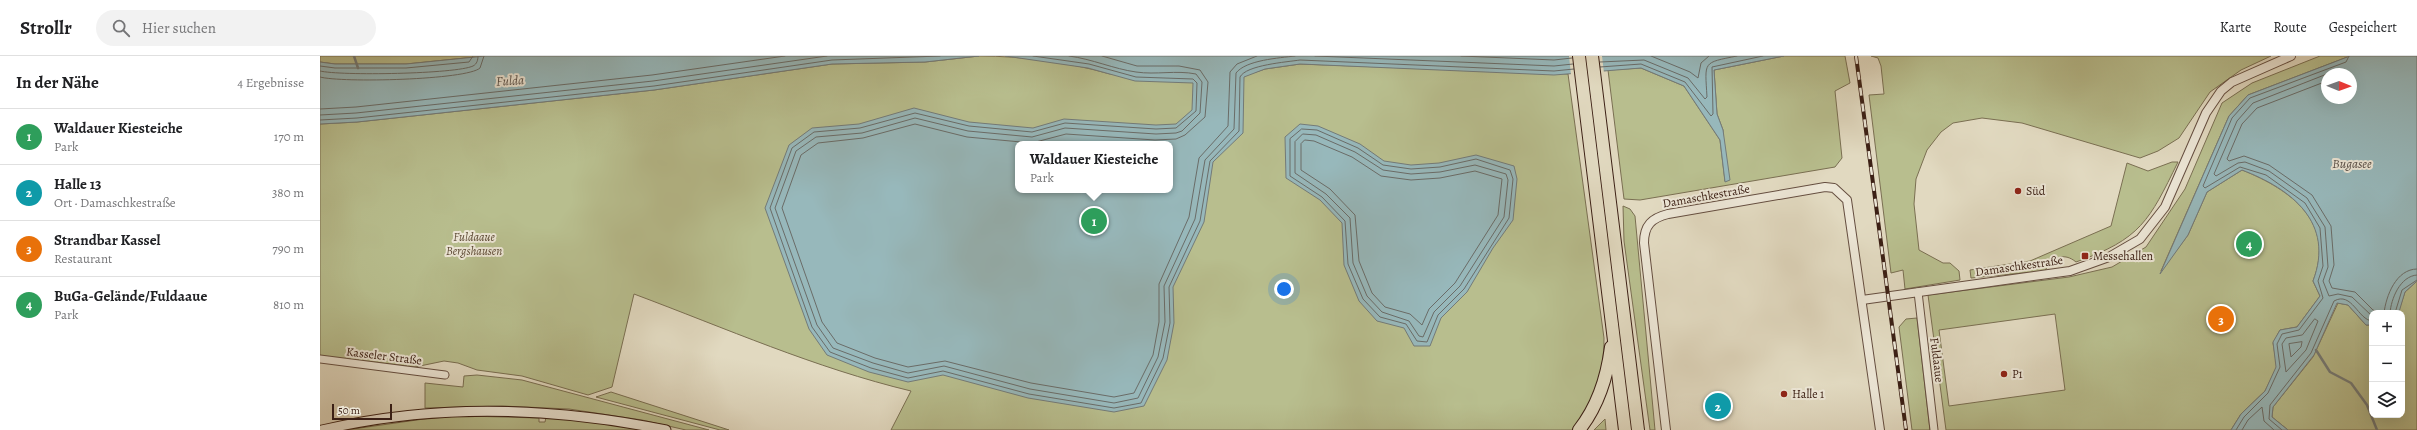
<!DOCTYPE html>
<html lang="de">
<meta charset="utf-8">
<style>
body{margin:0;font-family:Alegreya,serif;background:#f2f2f2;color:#202124}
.controls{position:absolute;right:12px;bottom:12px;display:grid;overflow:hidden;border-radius:8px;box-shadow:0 4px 16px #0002}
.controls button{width:36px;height:36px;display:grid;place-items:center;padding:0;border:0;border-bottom:1px solid #e0e0e0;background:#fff;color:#202124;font:20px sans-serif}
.compass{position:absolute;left:2001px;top:12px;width:36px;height:36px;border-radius:50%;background:#fff;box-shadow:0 4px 16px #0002;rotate:91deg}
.scale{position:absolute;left:12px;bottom:10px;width:60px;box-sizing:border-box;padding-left:4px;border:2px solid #3c2015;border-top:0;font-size:11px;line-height:14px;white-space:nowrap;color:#3c2015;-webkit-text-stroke:3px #ece6d6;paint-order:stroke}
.you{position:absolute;left:964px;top:233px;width:14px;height:14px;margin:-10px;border:3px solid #fff;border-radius:50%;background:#1a73e8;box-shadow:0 0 0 6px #1a73e833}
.badge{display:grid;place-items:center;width:26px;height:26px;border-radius:50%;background:#d93025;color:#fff;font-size:13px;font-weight:700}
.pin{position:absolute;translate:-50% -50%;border:2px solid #fff;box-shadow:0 1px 4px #0006}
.popup{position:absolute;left:695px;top:85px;width:158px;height:52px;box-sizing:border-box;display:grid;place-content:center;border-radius:8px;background:#fff;filter:drop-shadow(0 1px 3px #0005);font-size:13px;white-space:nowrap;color:#757577}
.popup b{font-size:15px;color:#202124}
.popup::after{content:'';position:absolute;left:50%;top:100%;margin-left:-8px;border:8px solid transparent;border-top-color:#fff}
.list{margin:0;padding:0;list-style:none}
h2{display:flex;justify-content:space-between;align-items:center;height:52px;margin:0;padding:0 16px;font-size:17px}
h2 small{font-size:13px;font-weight:400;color:#757577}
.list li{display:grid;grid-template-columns:26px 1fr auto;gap:12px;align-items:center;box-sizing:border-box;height:56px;padding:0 16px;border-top:1px solid #e0e0e0}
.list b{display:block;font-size:15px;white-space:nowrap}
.list p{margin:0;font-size:13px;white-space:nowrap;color:#757577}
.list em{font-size:13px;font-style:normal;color:#757577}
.icon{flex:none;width:22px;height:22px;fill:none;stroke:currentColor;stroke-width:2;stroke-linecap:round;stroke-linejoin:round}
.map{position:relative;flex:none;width:2097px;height:374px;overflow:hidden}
header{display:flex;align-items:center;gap:24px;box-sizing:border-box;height:56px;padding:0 20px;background:#fff;border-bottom:1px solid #e0e0e0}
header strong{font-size:19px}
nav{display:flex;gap:22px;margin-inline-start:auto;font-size:14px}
.search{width:280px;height:36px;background:#f2f2f2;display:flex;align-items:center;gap:10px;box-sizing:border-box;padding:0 14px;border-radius:22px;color:#757577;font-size:15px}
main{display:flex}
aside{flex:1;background:#fff}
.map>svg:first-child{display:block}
</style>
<header>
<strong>Strollr</strong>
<div class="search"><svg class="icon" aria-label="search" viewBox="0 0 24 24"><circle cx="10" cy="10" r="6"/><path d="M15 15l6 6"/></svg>Hier suchen</div>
<nav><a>Karte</a><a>Route</a><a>Gespeichert</a></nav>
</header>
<main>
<aside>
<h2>In der Nähe<small>4 Ergebnisse</small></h2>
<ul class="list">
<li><span class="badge" style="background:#2e9e5b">1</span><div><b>Waldauer Kiesteiche</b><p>Park</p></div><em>170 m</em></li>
<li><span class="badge" style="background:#0f9aa8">2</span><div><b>Halle 13</b><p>Ort · Damaschkestraße</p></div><em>380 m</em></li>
<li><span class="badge" style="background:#e8710a">3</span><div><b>Strandbar Kassel</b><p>Restaurant</p></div><em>790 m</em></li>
<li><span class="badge" style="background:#2e9e5b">4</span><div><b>BuGa-Gelände/Fuldaaue</b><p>Park</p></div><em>810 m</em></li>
</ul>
</aside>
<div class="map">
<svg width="2097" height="374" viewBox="0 0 2097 374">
<rect width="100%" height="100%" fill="#e1d9c0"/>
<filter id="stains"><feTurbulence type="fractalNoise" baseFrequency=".005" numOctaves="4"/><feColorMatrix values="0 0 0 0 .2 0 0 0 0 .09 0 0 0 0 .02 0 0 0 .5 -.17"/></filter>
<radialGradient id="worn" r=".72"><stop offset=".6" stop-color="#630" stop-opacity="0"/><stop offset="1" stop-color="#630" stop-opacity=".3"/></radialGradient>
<g fill="#b8be8e" stroke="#7a6f52" fill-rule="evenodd">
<path d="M0,0H165L86,8H15L0,6Z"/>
<path d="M659,0C702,0 748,6 790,18L936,16L945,13L980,8L1248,18L1284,282C1284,316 1275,348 1252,374H571L591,335C495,312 405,272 314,238L292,331L268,339L202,320L157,314L138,307L124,305L95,311L0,300V68L37,66L334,34L512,8L605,6ZM698,88H850V134H698Z"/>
<path d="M1464,0H1525L1530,27L1515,35L1522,102L1515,111L1320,144L1304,143L1288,14L1321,12L1364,30L1400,84L1405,125L1403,74L1397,58L1394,14Z"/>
<path d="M1551,0H1951L1921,14L1890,36L1859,82L1838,95L1820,102L1702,67L1662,62L1633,67L1621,76L1607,94L1596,123L1594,148L1599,194L1623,207H1630L1639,215L1640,224L1585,233L1583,214L1571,217L1549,39L1564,38L1561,10L1558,2Z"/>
<path d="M2000,0H2030L1928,39L1909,60L1841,215L1868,179L1887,136L1922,114C1972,134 2016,167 1993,225L2000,240L1977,271L1960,274L1953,287L1957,311L1945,335L1921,358L1911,374H1626L1608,239L1749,221L1792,211L1826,191L1865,133L1902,47L1932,27ZM1735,258L1745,334L1629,350L1619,274Z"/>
<path d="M1852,106H1858C1829,165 1821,183 1756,206C1744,196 1732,201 1725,215L1651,222L1650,214L1710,205L1791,170L1807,107L1828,115Z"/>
<path d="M1303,150L1310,153L1315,160L1335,374H1330L1304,185Z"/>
<path d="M2097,225V374H1968L1952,361L1953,351L1993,301L2018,247L2028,249L2046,269H2052V359H2082V257H2078L2085,236Z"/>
<path d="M1597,262L1610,374H1592L1579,271L1586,263Z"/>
<path d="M157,319L202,324L389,374H366L322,364L249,353L182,350L105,352V327L143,331L144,320Z"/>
<path d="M291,336L406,373L409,374H400L276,341Z"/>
<path d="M146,360L219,362V366H225L226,361L270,365L322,374H26L111,362Z"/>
<path d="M1285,363L1286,374H1274Z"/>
</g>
<g fill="#97b8bb" stroke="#737b79" fill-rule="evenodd">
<path d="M165,0H659L605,6L512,8L334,34L37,66L0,68V6L15,8H86Z"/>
<path d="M685,0H1464L1394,14L1397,58L1403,74L1410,124L1405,126L1400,84L1364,30L1321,12L1234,19L980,8L945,13L924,21L923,77L893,106L884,166L853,231L854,267L847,304L824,350L794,356L708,342L623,319L588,326L549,316L507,299L489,273L445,152L469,89L492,72L539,68L594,52L649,66L713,72L744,63L836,69L856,68L872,54L873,27L815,25L768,12ZM698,88H850V134H698Z"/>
<path d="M2030,0H2097V225L2085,236L2079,256L2052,257V269H2046L2028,249L2017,247L1994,299L1953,351L1952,361L1968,374H1911L1921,358L1945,335L1956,311L1953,286L1960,274L1977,271L2000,240L1993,225C2015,167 1972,133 1922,114L1887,136L1868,179L1840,218L1909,60L1928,39ZM2007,18H2031V42H2007Z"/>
<path d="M980,68L998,70L1040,88L1064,105L1091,109L1119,107L1156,99L1194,110L1197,123L1193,164L1173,192L1147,236L1121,262L1110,290H1094L1084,272L1057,265L1039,245L1024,209L1022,167L1000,144L966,122L965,81Z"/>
</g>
<path fill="#e1d9c0" d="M1249,0H1282L1284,17L1251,19Z"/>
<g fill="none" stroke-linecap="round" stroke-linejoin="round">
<g stroke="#6a6c68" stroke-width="1">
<path d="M713,0L769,8L816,21L873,23L877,27L876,55L856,72L836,73L745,67L712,76L649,70L595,57L540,72L494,76L472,92L450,152L492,271L510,296L551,312L588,322L623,315L709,338L794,352L821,347L843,302L850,267L849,231L880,165L890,105L919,75L920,21C926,9 967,6 980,4L1234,15L1254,13"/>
<path d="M749,0C772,3 794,13 816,16C836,19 856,14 876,18L882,26L880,57L862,75L856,77L836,78L745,72L712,81L648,75L595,62L542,77L496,81L476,95L455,152L497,269L513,292L553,307L588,317L624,310L710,333L794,347L818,342L838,301L845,266L844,230L875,163L885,104L914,73L916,17C926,4 959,2 975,0"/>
<path d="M782,0L817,10H859L880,14L888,26L885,61L865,79L856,83L835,84L746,78L712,87L647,81L595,68L543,82L498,87L481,99L462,152L502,266L517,287L555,302L588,311L625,305L711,327L794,341L814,337L833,299L839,266V228L869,161L879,102L908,70L910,16L917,8L937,0"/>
<path d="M995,0L1234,10L1253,8"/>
<path d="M1141,0L1234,4L1252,2"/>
<path d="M1331,0L1370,16L1378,22L1381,7L1389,0"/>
<path d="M1280,6L1324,4L1368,22L1385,43L1387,41C1385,5 1382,7 1417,0"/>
<path d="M0,10L15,12H86L149,6L153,0"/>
<path d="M1280,11L1321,8L1365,26L1391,60L1393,58L1392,11L1443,0"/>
<path d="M0,15C20,20 136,18 153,10C157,8 158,4 158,0"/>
<path d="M2007,18L1933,47L1917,65L1894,118L1896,120L1918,107L1925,106L1949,115L1987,142L2005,171L2008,211L2003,225L2009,240L2018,238L2032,241L2052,260"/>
<path d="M0,21C21,27 147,24 160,12L164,0"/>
<path d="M2007,25L1937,52L1922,68L1907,103L1909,105L1924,100L1949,109L1992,139L2011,170L2014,209L2009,225L2012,232L2035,236L2053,254L2060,257"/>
<path d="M0,53L36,51L332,19L465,0"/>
<path d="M0,59L36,57L333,25L507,0"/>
<path d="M0,64L37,62L334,30L512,4L620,0"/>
<path d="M982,73L997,74L1038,92L1063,109L1091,113L1120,111L1156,103L1190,114L1193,123L1189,162L1144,233L1118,259L1107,286L1097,285L1086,268L1060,261L1043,243L1028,208L1025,165L1002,141L970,120V83Z"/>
<path d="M983,78L996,79L1035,96L1063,114L1091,118L1120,116L1155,109L1186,118L1188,124L1184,161L1140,230L1114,256L1103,281L1099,280L1089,265L1062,256L1047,240L1033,207L1030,162L1006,138L975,117V86Z"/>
<path d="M985,84L994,85L1032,101L1061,120L1091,124L1120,122L1155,115L1182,123L1178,159L1135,227L1109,253L1102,269L1090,258L1065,251L1052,237L1039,205L1035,159L1010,133L981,114V88Z"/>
<path d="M2064,257C2066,240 2076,213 2097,213"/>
<path d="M2070,257C2071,243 2080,220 2097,219"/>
<path d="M2075,257L2082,234L2097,224"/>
<path d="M1995,263L1998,265L1986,294L1966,316L1962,288L1966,282L1982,279Z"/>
<path d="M1982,286L1981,291L1971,301L1969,288Z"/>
<path d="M1916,374L1924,361L1948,337L1960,311L1957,288L1962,278L1979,274L2003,242L1998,225L2003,210L2000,172L1985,147L1946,119L1920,111L1885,132L1883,130L1912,62L1930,42L2026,6L2029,0"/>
<path d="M1922,374L1928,364L1942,351L1944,365L1954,374"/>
<path d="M1962,374L1949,363L1950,349L1991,297L2014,245C2032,235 2038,264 2052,265"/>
</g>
<g stroke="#737b79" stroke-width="2.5">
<path d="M34,0L38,12"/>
<path d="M1996,294L2010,316L2031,327L2047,349L2057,374"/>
</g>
<g stroke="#654e40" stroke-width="9">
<g id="minor">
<path d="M1598,236L1614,374"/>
<path d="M0,303L125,319"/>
</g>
</g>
<g stroke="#654e40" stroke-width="10">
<g id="tertiary">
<path d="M1542,244L1750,215L1789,201L1820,183L1845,151L1886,57L1901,35L1912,26L1971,0"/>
<path d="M1346,374L1324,187C1324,169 1332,162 1348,158L1505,131L1514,132L1527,144L1560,374"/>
</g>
</g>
<g stroke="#3c2015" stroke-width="11">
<path id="secondary" d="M2,374C116,347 233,351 346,374"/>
</g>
<g stroke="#3c2015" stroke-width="14">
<g id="motorway">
<path d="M1259,0L1305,374"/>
<path d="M1272,0L1318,374"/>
<path d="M1259,374C1278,350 1287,322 1291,291"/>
</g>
</g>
<use href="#minor" stroke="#ece6d6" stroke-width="7"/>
<use href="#tertiary" stroke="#ece6d6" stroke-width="8"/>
<use href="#secondary" stroke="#ece6d6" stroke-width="9"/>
<use href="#motorway" stroke="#e1d9c0" stroke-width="12"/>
<g stroke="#3c2015" stroke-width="4">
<path id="rail" d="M1536,0L1586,374"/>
</g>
<use href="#rail" stroke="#ece6d6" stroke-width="2.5" stroke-dasharray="8" stroke-linecap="butt"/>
</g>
<g fill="#8f2418" stroke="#ece6d6" stroke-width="1.5">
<circle cx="1698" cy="135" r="4"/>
<rect x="1761" y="196" width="8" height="8" rx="2"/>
<circle cx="1684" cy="318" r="4"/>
<circle cx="1464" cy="338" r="4"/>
</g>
<g text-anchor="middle" stroke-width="4" stroke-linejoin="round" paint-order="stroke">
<g font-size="12" fill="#3c2015" stroke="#ece6d6" text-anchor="start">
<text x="1706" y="139">Süd</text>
<text x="1773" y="204">Messehallen</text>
<text x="1692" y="322">P1</text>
<text x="1472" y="342">Halle 1</text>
</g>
<g font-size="12" fill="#3c2015" stroke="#ece6d6">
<text transform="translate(1386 140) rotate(-10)" y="4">Damaschkestraße</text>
<text transform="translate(1699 210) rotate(-8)" y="4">Damaschkestraße</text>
<text transform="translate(64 300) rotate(7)" y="4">Kasseler Straße</text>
<text transform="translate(1617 304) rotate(83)" y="4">Fuldaaue</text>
</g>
<g font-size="12" font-style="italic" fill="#5b4833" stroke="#ece6d6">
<text x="154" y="185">Fuldaaue<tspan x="154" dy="14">Bergshausen</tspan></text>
</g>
<g font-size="13" font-style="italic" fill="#574e47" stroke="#ece6d6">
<text transform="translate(190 24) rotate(-3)" y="5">Fulda</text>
<text x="2032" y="112">Bugasee</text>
</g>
</g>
<rect width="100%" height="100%" filter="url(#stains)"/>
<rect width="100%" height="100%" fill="url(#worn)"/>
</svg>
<div class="controls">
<button>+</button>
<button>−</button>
<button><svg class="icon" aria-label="layers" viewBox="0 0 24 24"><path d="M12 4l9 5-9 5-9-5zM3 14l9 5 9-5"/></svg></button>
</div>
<svg class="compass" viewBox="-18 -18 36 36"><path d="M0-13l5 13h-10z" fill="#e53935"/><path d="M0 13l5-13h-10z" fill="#757577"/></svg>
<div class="scale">50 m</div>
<div class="you"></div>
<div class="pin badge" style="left:774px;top:165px;background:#2e9e5b">1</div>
<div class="popup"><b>Waldauer Kiesteiche</b>Park</div>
<div class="pin badge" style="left:1398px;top:350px;background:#0f9aa8">2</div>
<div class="pin badge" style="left:1901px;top:263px;background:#e8710a">3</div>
<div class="pin badge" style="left:1929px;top:188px;background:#2e9e5b">4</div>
</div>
</main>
